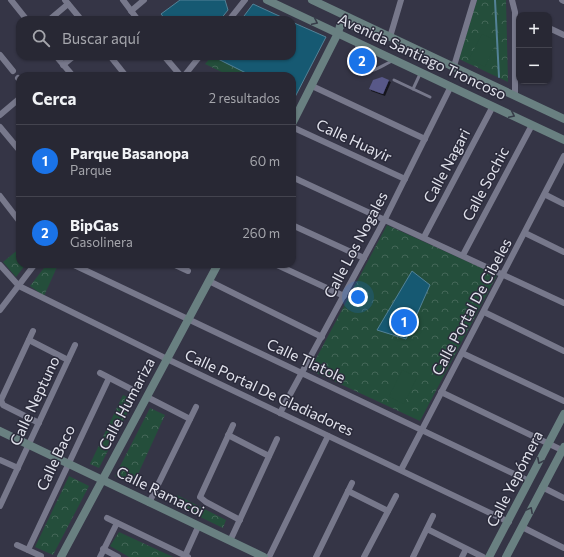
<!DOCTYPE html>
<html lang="es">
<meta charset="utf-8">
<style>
body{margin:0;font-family:Commissioner,sans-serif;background:#343440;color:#f1f3f6}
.controls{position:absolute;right:12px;top:12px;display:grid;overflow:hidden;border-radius:8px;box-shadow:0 1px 3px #0004}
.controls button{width:36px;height:36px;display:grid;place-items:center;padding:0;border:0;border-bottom:1px solid #44444f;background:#282834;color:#f1f3f6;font:20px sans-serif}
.you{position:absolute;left:358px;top:297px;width:14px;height:14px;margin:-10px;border:3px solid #fff;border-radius:50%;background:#1a73e8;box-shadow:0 0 0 6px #1a73e833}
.badge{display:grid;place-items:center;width:26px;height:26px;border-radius:50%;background:#1a73e8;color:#fff;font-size:13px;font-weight:700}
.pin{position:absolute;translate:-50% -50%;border:2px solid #fff;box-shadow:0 1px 4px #0006}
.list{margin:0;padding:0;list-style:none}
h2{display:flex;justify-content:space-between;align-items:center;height:52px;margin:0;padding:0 16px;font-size:17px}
h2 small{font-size:13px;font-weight:400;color:#a5a6ac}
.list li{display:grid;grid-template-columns:26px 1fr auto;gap:12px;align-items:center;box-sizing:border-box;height:72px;padding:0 16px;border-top:1px solid #44444f}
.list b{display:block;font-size:15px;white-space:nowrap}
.list p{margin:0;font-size:13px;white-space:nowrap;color:#a5a6ac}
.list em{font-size:13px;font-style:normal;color:#a5a6ac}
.icon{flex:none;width:22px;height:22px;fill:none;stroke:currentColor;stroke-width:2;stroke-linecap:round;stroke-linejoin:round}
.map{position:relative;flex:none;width:564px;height:557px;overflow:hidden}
.search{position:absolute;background:#282834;box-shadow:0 1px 3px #0004;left:16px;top:16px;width:280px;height:44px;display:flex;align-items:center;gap:10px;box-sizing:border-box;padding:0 14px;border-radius:12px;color:#a5a6ac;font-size:15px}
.panel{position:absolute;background:#282834;box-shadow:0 1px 3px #0004;left:16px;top:72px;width:280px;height:196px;border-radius:12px}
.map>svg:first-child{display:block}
</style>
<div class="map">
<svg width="564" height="557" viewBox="0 0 564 557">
<defs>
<pattern id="park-crowns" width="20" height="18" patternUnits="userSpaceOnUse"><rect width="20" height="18" fill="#244e3b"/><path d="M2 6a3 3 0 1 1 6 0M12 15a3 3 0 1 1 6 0" fill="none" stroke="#446758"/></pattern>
<filter id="shadow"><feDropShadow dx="2" dy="2" stdDeviation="0" flood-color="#0009"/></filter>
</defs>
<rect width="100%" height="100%" fill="#353546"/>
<g fill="url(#park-crowns)">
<path d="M477,0H506L508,82L459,59Z"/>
<path d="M212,56L252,76H230L205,64Z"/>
<path d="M387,225L497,275L420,421L310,370Z"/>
<path d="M20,248V264H26L16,277L3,262Z"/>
<path d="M47,264L57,267L44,296L30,286Z"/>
<path d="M123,395L134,400L99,468L90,464Z"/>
<path d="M150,408L165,415L133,485L115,476Z"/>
<path d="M69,476L89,486L53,555L35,547Z"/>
<path d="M177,495L226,520L223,528L173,504Z"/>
<path d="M119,532L173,557H129L110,546Z"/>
</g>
<g fill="#244e3b">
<path d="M482,34L497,41L485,67L469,59Z"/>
<path d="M402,370L417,377L404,404L389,397Z"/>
</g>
<g fill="#165972" stroke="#538297">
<path d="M180,0H225L228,10L220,20H166L161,14Z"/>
<path d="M253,4L288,20H241Z"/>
<path d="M292,22L326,37L295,97L292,95V76H252L212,56H292Z"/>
<path d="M412,271L430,285L406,339L377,330Z"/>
</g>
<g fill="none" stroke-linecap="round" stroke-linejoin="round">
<path stroke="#538297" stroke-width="2" d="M495,0L499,77"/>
</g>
<g fill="#585888" filter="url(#shadow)">
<path d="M357,56L370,61L367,68L355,63Z"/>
<path d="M382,77L389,80L383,94L369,89L373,80Z"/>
</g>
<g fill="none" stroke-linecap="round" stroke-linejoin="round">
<g stroke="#77788b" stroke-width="3">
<path d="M358,43L352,62V67C371,76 375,69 392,61"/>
<path d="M394,80L430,97"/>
<path d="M413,89L421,72"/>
</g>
<g stroke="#77788b" stroke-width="6">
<path d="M11,0L27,20"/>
<path d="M65,0L79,17"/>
<path d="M123,0L138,20"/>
<path d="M512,0L515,12V95"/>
<path d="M562,0L564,1"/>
<path d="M131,11L144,0"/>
<path d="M49,20L68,4"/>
<path d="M229,20L245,0"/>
<path d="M549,28L564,35"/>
<path d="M390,37L401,0"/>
<path d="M0,55L13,71"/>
<path d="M56,56L73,76"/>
<path d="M110,56L126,76"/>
<path d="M164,56L181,76"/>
<path d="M63,65L74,56"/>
<path d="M454,66L474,0"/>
<path d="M184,76L200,56"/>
<path d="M18,78L20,80"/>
<path d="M312,86L425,139"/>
<path d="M0,115L20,98"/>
<path d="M0,127L20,151"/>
<path d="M292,127L405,179"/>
<path d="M292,177L564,303"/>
<path d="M546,195L564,204"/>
<path d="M0,196L20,222"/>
<path d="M292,225L364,258"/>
<path d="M525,233L564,252"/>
<path d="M424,237L493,106"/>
<path d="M463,255L532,125"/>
<path d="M72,264L529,481"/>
<path d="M173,264L188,271"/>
<path d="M275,264L344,296"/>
<path d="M0,265L19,286L167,359L509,522"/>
<path d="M209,281L322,337"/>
<path d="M0,310L35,264"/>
<path d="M484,312L564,351"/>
<path d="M33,331L1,400L3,405L39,423"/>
<path d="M29,340L68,360"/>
<path d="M462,353L564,401"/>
<path d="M100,373L131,389"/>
<path d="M441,392L564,451"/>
<path d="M147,397L190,419"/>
<path d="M280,413L385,219L451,86"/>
<path d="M233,425L200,497L206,502L240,520"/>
<path d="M228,435L269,456"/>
<path d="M0,460L18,468"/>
<path d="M401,470L564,156"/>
<path d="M542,487L564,498"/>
<path d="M348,491L388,511"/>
<path d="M149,503L196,407"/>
<path d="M0,506L75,345"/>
<path d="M107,518L188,557"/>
<path d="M522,527L564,548"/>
<path d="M427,529L483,557"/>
<path d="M230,541L277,439"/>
<path d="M17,545L41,556"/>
<path d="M103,549L118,557"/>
<path d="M28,550L109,378"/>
<path d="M185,556L198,527"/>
<path d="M100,557L117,523"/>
<path d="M269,557L328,436"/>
<path d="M316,557L352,483"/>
<path d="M364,557L396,496"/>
<path d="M413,557L433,516"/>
<path d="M462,557L466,549"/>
</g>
<g stroke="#698081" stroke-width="8">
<path d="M267,0L564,140"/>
<path d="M312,0L564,119"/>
<path d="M292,124L338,33L340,26L345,23L359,28"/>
<path d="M0,431L264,557"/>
<path d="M61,557L218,264"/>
<path d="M489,557L564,414"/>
<path d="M506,557L564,447"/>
</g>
</g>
<defs><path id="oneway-chevron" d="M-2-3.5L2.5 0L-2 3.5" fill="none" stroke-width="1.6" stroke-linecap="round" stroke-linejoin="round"/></defs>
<g stroke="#373c49">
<use href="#oneway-chevron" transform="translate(315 22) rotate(25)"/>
<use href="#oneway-chevron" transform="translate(512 115) rotate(25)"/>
<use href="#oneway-chevron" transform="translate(540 461) rotate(117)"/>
<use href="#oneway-chevron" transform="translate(530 510) rotate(-62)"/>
</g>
<g text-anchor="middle" stroke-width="3" stroke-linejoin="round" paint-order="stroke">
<g font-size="15" fill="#e1e2ec" stroke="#2b2b3b">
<text transform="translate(422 57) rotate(25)" y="5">Avenida Santiago Troncoso</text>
<text transform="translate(354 141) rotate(25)" y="5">Calle Huayir</text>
<text transform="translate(447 166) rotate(-62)" y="5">Calle Nagari</text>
<text transform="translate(486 184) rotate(-62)" y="5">Calle Sochic</text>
<text transform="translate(356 245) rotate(-62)" y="5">Calle Los Nogales</text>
<text transform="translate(472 307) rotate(-62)" y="5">Calle Portal De Cibeles</text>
<text transform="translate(306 361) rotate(25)" y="5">Calle Tlatole</text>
<text transform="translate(269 393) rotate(25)" y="5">Calle Portal De Gladiadores</text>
<text transform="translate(35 401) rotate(-65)" y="5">Calle Neptuno</text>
<text transform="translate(127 404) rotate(-62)" y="5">Calle Humariza</text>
<text transform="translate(56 458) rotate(-65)" y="5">Calle Baco</text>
<text transform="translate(515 479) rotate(-63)" y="5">Calle Yepómera</text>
<text transform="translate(160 492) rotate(26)" y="5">Calle Ramacoi</text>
</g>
</g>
</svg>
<div class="controls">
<button>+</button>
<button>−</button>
</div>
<div class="you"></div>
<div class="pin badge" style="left:404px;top:322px">1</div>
<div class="pin badge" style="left:362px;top:61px">2</div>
<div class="search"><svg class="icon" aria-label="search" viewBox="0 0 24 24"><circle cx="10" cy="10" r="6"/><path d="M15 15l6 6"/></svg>Buscar aquí</div>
<section class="panel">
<h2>Cerca<small>2 resultados</small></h2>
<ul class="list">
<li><span class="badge">1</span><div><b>Parque Basanopa</b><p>Parque</p></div><em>60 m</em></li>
<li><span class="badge">2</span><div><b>BipGas</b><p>Gasolinera</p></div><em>260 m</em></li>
</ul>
</section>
</div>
